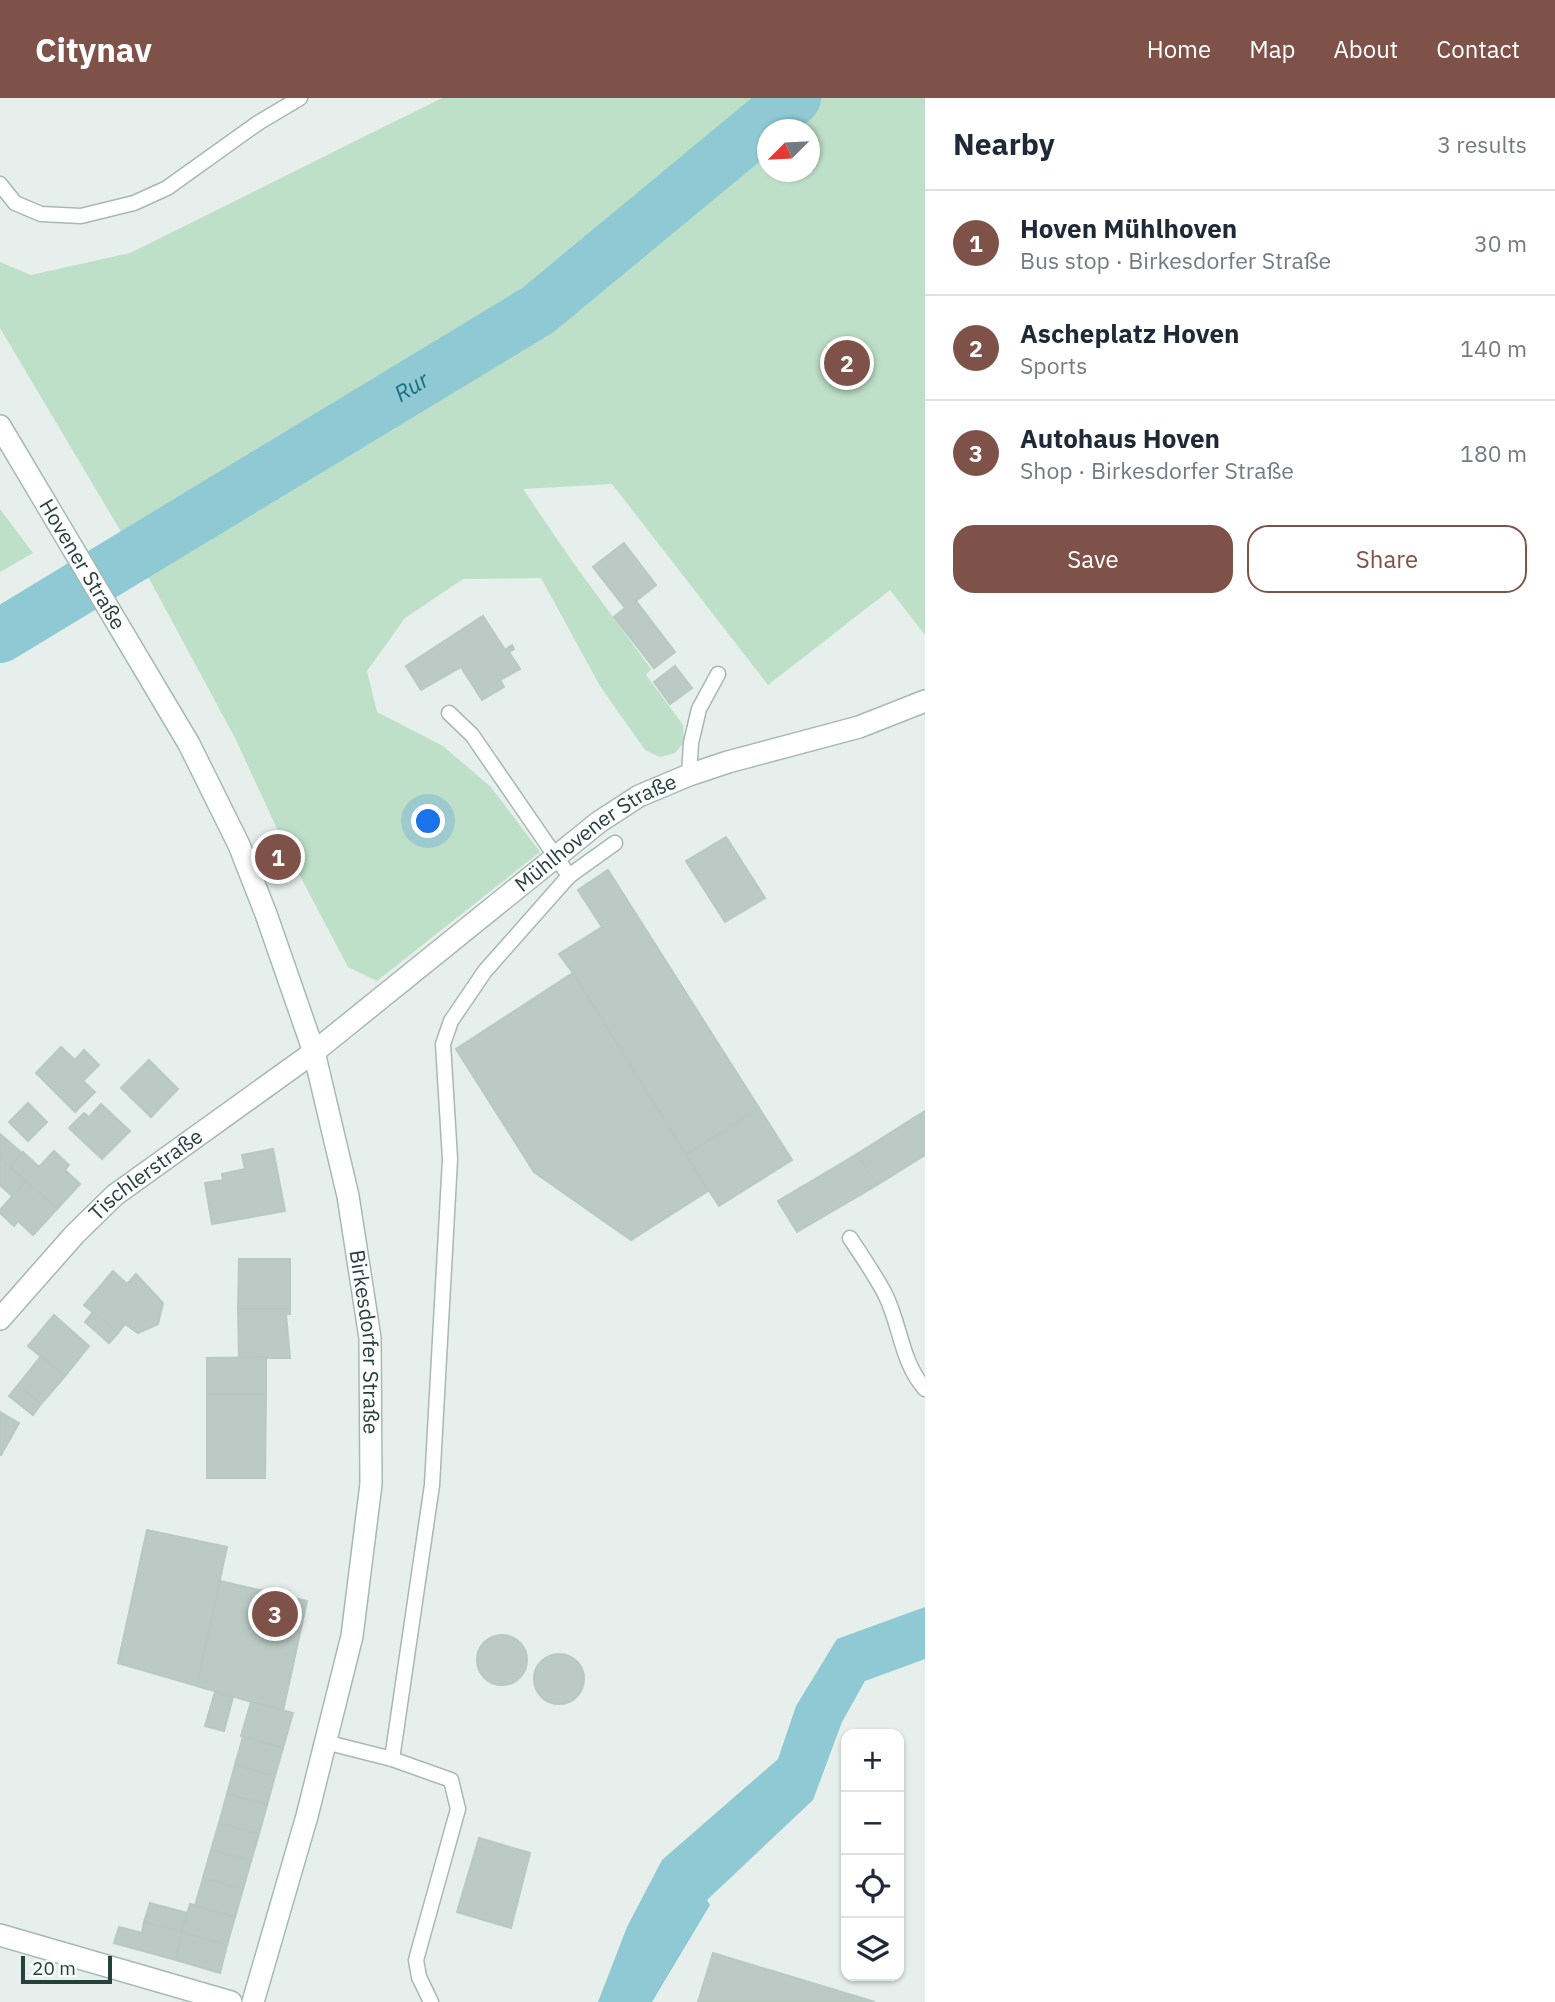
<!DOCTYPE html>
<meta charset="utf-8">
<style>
body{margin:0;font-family:"IBM Plex Sans",sans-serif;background:#f6f6f7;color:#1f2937}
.controls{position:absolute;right:21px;bottom:21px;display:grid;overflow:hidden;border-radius:14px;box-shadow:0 2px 5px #0004}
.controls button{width:63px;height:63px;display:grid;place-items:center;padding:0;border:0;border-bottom:2px solid #e0e1e3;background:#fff;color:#1f2937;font:35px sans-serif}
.compass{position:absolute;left:757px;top:21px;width:63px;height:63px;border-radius:50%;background:#fff;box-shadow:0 2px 5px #0004;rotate:246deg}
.scale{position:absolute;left:21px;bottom:18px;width:91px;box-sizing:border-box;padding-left:7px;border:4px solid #24423a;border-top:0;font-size:19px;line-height:24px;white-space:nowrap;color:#24423a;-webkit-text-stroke:5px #f7fbf9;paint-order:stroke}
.you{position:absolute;left:429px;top:724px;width:24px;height:24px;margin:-18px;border:5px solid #fff;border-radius:50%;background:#1a73e8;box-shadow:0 0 0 10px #1a73e833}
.badge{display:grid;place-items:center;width:46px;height:46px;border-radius:50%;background:#7f5249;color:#fff;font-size:23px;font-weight:700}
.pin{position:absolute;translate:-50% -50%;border:4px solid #fff;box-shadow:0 2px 7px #0006}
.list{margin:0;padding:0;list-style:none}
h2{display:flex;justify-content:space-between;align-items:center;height:91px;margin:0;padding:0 28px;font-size:30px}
h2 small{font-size:23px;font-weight:400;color:#747a83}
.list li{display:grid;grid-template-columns:46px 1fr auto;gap:21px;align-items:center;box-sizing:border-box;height:105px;padding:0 28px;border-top:2px solid #e0e1e3}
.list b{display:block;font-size:26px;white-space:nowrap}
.list p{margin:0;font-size:23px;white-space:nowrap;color:#747a83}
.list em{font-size:23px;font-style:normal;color:#747a83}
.actions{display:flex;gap:14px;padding:21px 28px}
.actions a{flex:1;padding:16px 0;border:2px solid #7f5249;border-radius:21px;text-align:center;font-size:24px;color:#7f5249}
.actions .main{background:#7f5249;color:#fff}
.icon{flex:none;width:38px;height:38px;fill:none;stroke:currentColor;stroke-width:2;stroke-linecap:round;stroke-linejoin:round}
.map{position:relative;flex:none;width:925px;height:1904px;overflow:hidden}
header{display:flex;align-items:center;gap:42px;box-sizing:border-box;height:98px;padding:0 35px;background:#7f5249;color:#fff}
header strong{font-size:33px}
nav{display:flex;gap:38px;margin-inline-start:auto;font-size:24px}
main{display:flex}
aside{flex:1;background:#fff}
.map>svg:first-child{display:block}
</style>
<header>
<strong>Citynav</strong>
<nav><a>Home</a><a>Map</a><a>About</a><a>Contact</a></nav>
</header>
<main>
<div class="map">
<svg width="925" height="1904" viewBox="0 0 925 1904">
<rect width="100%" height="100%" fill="#e6efeb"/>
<g fill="#bfe0c8" fill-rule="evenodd">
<path d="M442,0H925V537L890,492L768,587L612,386L523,391L572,463L651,571L646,577L683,627L684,644L675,655L660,659L645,652L600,588L541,480L463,481L405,520L367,573L377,614L443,648L491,689L540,754L377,883L348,869L290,759L235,640L152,486L0,230V164L31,177L130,155ZM768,32H810V74H768Z"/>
<path d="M0,411L33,455L0,474Z"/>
</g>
<path fill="#8ec9d4" d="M925,1509V1561L865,1583L842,1624L813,1702L707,1802L710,1807L652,1904H598L627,1829L662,1762L778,1661L796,1608L837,1541Z"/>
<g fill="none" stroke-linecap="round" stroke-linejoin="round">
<path stroke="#8ec9d4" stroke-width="54" id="s1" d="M0,538L538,212L794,0"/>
</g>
<g fill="#bbcac4" stroke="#b8c9c2" stroke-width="2">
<path d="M624,445L656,487L636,503L675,554L654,570L614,519L625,510L593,469Z"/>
<path d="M483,518L505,552L512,547L514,551L509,554L520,571L500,582L504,589L482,602L461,569L421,592L406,568Z"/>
<path d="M675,568L692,590L670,606L654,584Z"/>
<path d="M726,739L765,800L725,824L686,763Z"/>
<path d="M608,772L759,1010L686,1057L573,875L559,856L602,829L578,792Z"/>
<path d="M573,875L708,1093L631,1142L534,1074L456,951Z"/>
<path d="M61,949L75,962L84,952L99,967L83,983L95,994L75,1014L36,975Z"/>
<path d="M149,962L178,991L151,1019L121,990Z"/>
<path d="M28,1005L47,1024L28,1043L9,1024Z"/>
<path d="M101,1006L130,1033L102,1061L69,1030L84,1015L89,1019Z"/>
<path d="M759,1010L792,1062L719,1108L686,1057Z"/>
<path d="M925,1013V1057L877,1087L857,1056Z"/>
<path d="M0,1036L22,1055L10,1069L0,1060Z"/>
<path d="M273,1051L285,1113L212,1126L205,1085L223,1082L222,1076L245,1071L242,1057Z"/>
<path d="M54,1053L69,1067L65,1072L80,1086L57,1111L10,1069L23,1054L39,1069Z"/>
<path d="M857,1056L877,1087L797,1134L778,1103Z"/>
<path d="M0,1060L26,1083L12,1098L0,1087Z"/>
<path d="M26,1083L57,1111L33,1137L18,1123L14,1128L0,1115V1112Z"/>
<path d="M239,1161H290V1211H238Z"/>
<path d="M113,1173L127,1186L136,1176L163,1205L158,1226L138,1235L125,1226L118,1235L84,1207Z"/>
<path d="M238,1211H290V1216H286L290,1260H239Z"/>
<path d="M93,1214L118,1235L109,1245L85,1224Z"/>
<path d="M54,1217L89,1248L65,1278L28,1248Z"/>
<path d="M41,1258L65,1278L41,1306L18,1287Z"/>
<path d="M266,1259V1296H207V1260Z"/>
<path d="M18,1287L41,1306L33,1317L9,1298Z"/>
<path d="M207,1296H266L265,1380H207Z"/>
<path d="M0,1314L19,1325L1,1357H0Z"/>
<path d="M147,1432L227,1449L197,1588L118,1565Z"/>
<path d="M220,1483L307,1503L283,1613L197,1588Z"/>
<circle cx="502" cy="1562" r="25"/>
<circle cx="559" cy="1581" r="25"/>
<path d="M215,1594L233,1599L224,1633L205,1628Z"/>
<path d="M251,1604L293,1615L283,1650L241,1638Z"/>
<path d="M243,1639L283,1650L275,1678L235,1667Z"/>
<path d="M235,1667L275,1678L267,1707L227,1696Z"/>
<path d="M227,1696L267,1707L259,1736L219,1725Z"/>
<path d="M219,1725L259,1736L251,1763L211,1752Z"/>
<path d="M479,1740L530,1755L511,1830L457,1814Z"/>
<path d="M211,1752L251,1763L243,1791L203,1780Z"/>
<path d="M203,1780L243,1791L235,1819L195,1808Z"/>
<path d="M150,1805L187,1815L182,1834L144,1824Z"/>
<path d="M190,1806L235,1819L227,1847L182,1834Z"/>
<path d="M144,1824L182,1834L176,1862L114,1845L119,1829L142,1835Z"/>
<path d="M182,1834L227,1847L220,1875L176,1862Z"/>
<path d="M713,1855L875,1904H698Z"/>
</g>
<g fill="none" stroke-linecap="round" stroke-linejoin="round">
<g stroke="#a8b8b2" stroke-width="17">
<g id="lane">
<path d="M0,86L15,105L41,116L81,118L134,105L167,90L258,25L300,0"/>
<path d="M449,615L472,637L569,778"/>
<path d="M689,677L691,645L699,611L718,576"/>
<path d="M850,1140C862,1158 875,1177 885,1196C901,1228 901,1264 925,1291"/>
<path d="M325,1644L392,1661L451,1682L458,1711L416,1862L419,1879L431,1904"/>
<path d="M392,1661L432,1387L450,1061L443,946L451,923L485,873L569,778L615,745"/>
</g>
</g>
<g stroke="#a8b8b2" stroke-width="24">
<g id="street">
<path id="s2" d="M0,1221L75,1136L115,1097L314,954L599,724L639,698L689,677L728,664L859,629L925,603"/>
<path d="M0,1837L231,1904"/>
</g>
</g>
<g stroke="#a4bbb3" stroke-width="24">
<g id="secondary">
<path id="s3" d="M0,328L189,646L239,747L266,816L314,954L348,1098L370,1240L371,1386L352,1538L307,1718L253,1904"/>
</g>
</g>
<use href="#lane" stroke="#fff" stroke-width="14"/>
<use href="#street" stroke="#fff" stroke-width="21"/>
<use href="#secondary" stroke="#fff" stroke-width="21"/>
</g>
<g text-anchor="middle" stroke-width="6" stroke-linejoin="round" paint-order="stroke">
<g font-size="21" fill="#24423a" stroke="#f7fbf9">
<text dy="7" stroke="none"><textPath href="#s3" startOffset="161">Hovener Straße</textPath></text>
<text dy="7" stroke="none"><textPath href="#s2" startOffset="772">Mühlhovener Straße</textPath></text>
<text dy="7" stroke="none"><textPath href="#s2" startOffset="206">Tischlerstraße</textPath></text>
<text dy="7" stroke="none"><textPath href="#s3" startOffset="998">Birkesdorfer Straße</textPath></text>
</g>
<g font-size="23" font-style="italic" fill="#1c6f80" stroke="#f7fbf9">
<text dy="8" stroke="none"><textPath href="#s1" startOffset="481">Rur</textPath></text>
</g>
</g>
</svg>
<div class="controls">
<button>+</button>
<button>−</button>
<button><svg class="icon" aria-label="locate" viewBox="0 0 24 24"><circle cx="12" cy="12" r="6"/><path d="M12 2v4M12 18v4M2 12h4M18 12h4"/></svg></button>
<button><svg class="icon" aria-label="layers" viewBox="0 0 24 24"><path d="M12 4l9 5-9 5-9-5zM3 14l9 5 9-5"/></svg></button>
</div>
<svg class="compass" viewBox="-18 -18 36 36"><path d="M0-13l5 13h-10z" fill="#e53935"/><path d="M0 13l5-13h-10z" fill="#747a83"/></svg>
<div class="scale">20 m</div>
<div class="you"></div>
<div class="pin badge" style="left:278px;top:759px">1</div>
<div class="pin badge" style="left:847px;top:265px">2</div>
<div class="pin badge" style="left:275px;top:1516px">3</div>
</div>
<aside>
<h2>Nearby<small>3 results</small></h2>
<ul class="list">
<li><span class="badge">1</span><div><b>Hoven Mühlhoven</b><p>Bus stop · Birkesdorfer Straße</p></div><em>30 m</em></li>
<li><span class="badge">2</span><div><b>Ascheplatz Hoven</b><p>Sports</p></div><em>140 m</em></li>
<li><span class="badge">3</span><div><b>Autohaus Hoven</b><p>Shop · Birkesdorfer Straße</p></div><em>180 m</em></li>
</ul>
<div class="actions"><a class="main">Save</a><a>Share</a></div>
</aside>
</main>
